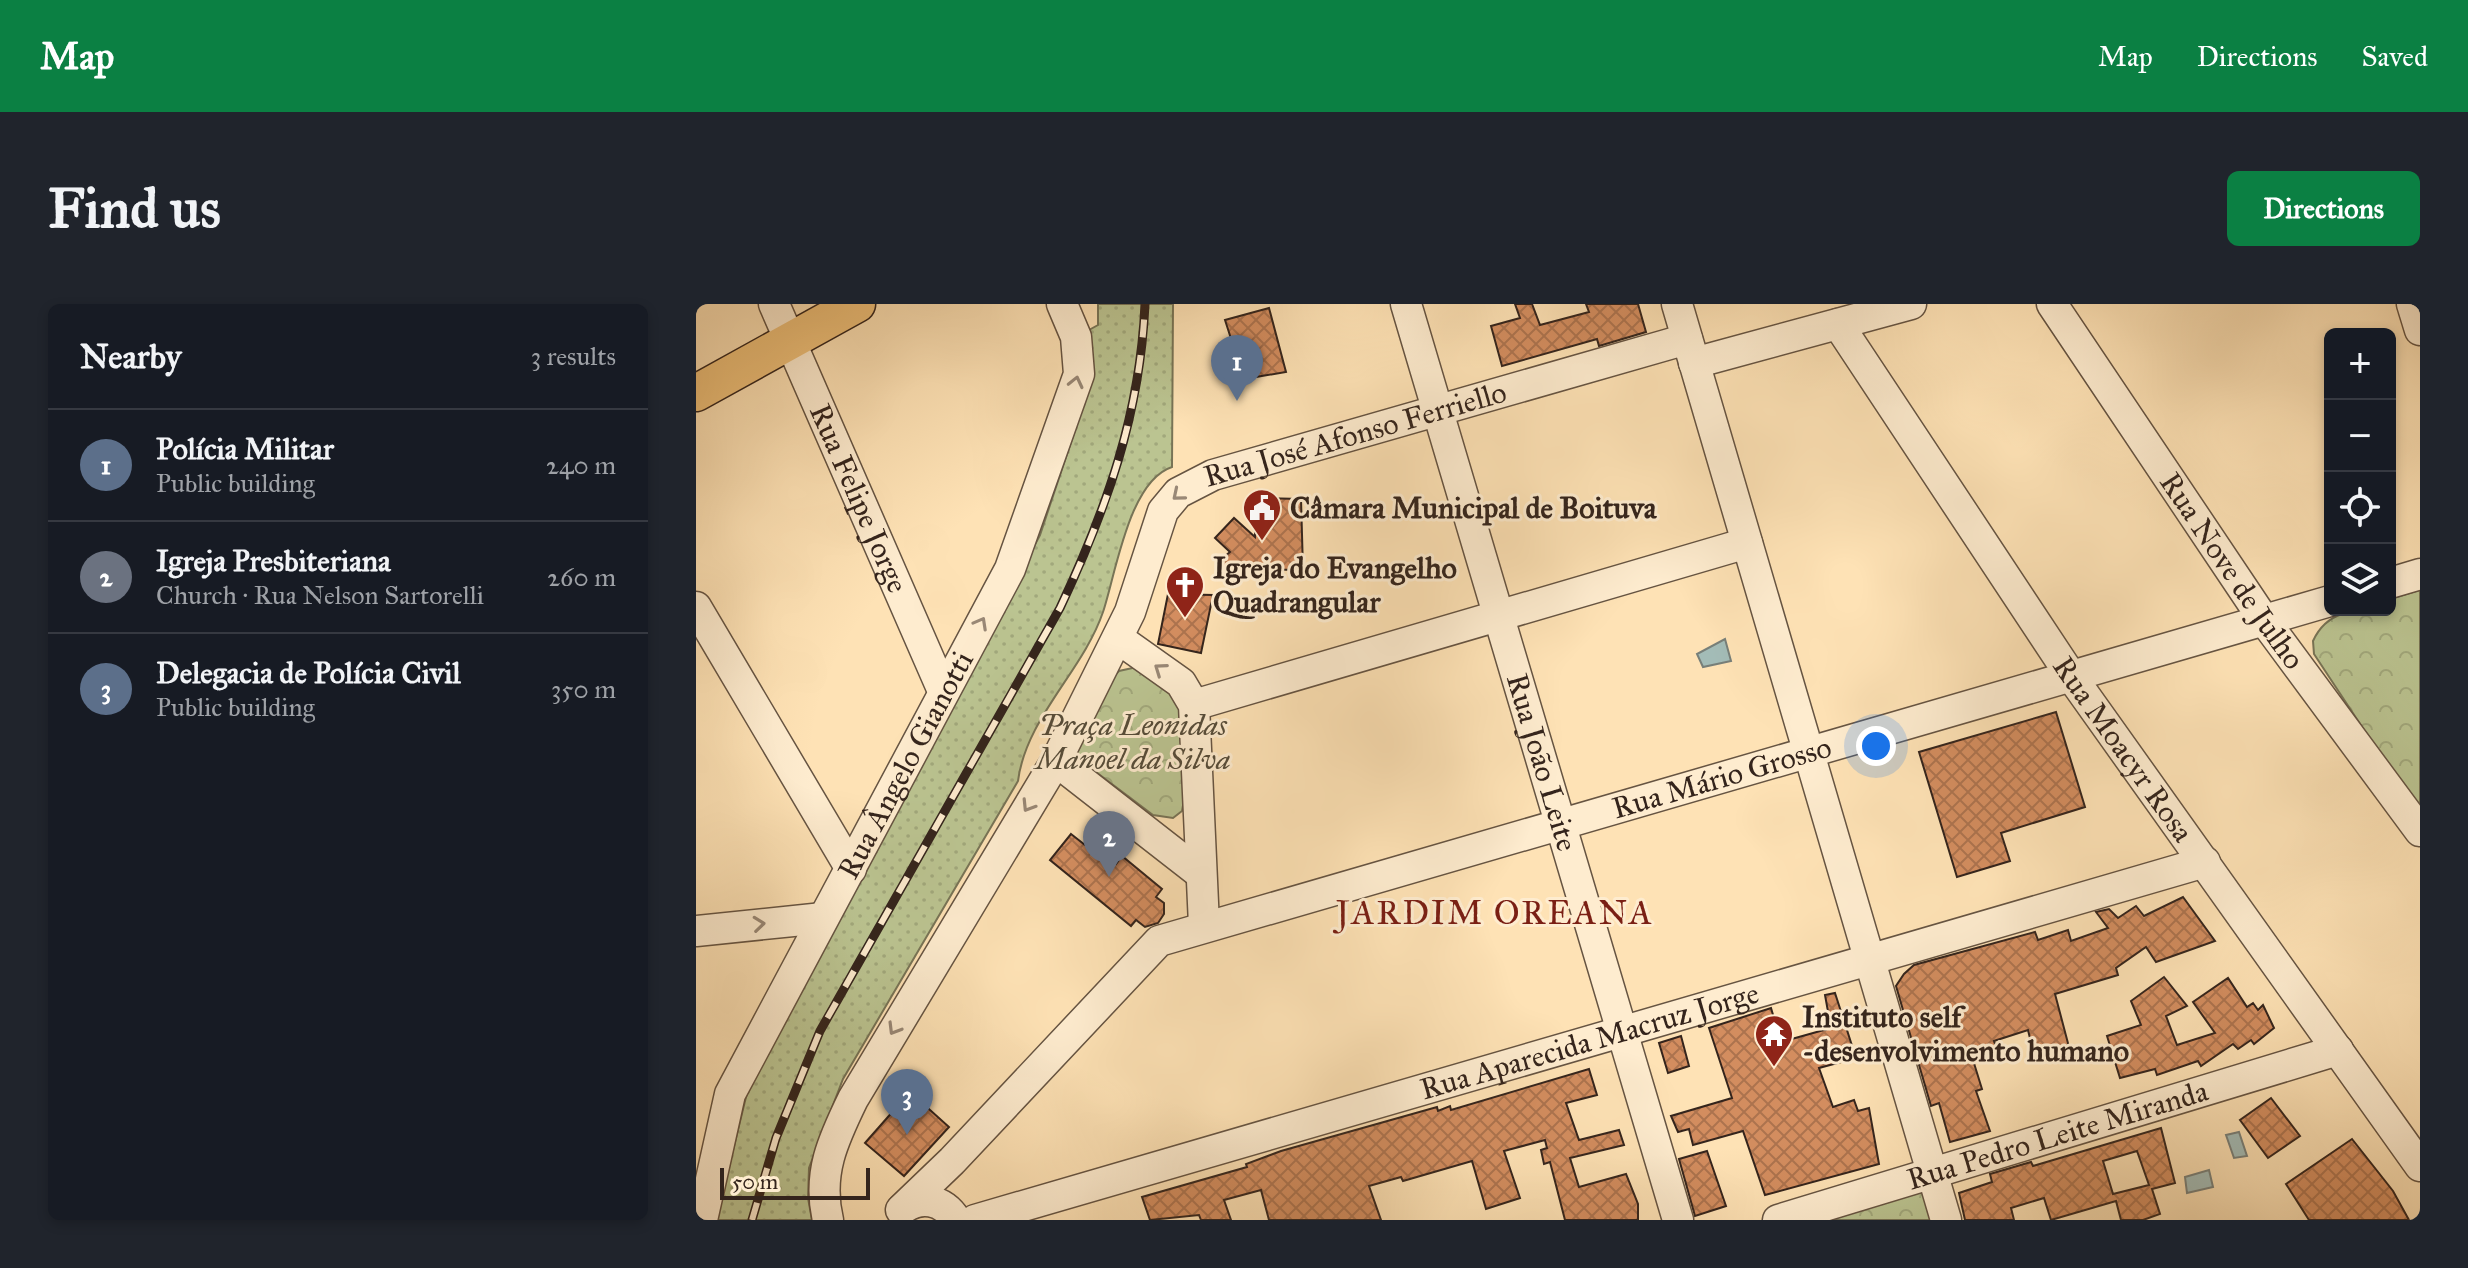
<!DOCTYPE html>
<meta charset="utf-8">
<style>
body{margin:0;font-family:"IM FELL Great Primer",serif;background:#20242c;color:#f1f3f6}
.controls{position:absolute;right:24px;top:24px;display:grid;overflow:hidden;border-radius:12px;box-shadow:0 4px 12px #0003}
.controls button{width:72px;height:72px;display:grid;place-items:center;padding:0;border:0;border-bottom:2px solid #363941;background:#171b24;color:#f1f3f6;font:40px sans-serif}
.scale{position:absolute;left:24px;bottom:20px;width:150px;box-sizing:border-box;padding-left:8px;border:4px solid #34241c;border-top:0;font-size:22px;line-height:28px;white-space:nowrap;color:#34241c;-webkit-text-stroke:6px #feeccf;paint-order:stroke}
.you{position:absolute;left:1180px;top:442px;width:28px;height:28px;margin:-20px;border:6px solid #fff;border-radius:50%;background:#1a73e8;box-shadow:0 0 0 12px #1a73e833}
.badge{display:grid;place-items:center;width:52px;height:52px;border-radius:50%;background:#0b8043;color:#fff;font-size:26px;font-weight:700}
.pin{position:absolute;translate:-50% -66px;filter:drop-shadow(0 2px 4px #0008)}
.pin::after{content:'';position:absolute;top:42px;width:28px;height:24px;background:inherit;clip-path:polygon(0 0,100% 0,50% 100%)}
.list{margin:0;padding:0;list-style:none}
h2{display:flex;justify-content:space-between;align-items:center;height:104px;margin:0;padding:0 32px;font-size:34px}
h2 small{font-size:26px;font-weight:400;color:#9ea1a6}
.list li{display:grid;grid-template-columns:52px 1fr auto;gap:24px;align-items:center;box-sizing:border-box;height:112px;padding:0 32px;border-top:2px solid #363941}
.list b{display:block;font-size:30px;white-space:nowrap}
.list p{margin:0;font-size:26px;white-space:nowrap;color:#9ea1a6}
.list em{font-size:26px;font-style:normal;color:#9ea1a6}
.icon{flex:none;width:44px;height:44px;fill:none;stroke:currentColor;stroke-width:2;stroke-linecap:round;stroke-linejoin:round}
.map{position:relative;flex:none;width:1724px;height:916px;overflow:hidden;border-radius:12px}
header{display:flex;align-items:center;gap:48px;box-sizing:border-box;height:112px;padding:0 40px;background:#0b8043;color:#fff}
header strong{font-size:38px}
nav{display:flex;gap:44px;margin-inline-start:auto;font-size:28px}
.intro{display:flex;align-items:center;justify-content:space-between;box-sizing:border-box;height:192px;padding:0 48px}
h1{margin:0;font-size:56px}
.button{padding:20px 36px;border-radius:12px;background:#0b8043;color:#fff;font-size:28px;font-weight:700}
main{display:flex;gap:48px;padding:0 48px}
aside{flex:1;background:#171b24;border-radius:12px;box-shadow:0 4px 12px #0003}
.map>svg:first-child{display:block}
</style>
<header>
<strong>Map</strong>
<nav><a>Map</a><a>Directions</a><a>Saved</a></nav>
</header>
<div class="intro"><h1>Find us</h1><a class="button">Directions</a></div>
<main>
<aside>
<h2>Nearby<small>3 results</small></h2>
<ul class="list">
<li><span class="badge" style="background:#5c6f8a">1</span><div><b>Polícia Militar</b><p>Public building</p></div><em>240 m</em></li>
<li><span class="badge" style="background:#6b7280">2</span><div><b>Igreja Presbiteriana</b><p>Church · Rua Nelson Sartorelli</p></div><em>260 m</em></li>
<li><span class="badge" style="background:#5c6f8a">3</span><div><b>Delegacia de Polícia Civil</b><p>Public building</p></div><em>350 m</em></li>
</ul>
</aside>
<div class="map">
<svg width="1724" height="916" viewBox="0 0 1724 916">
<defs>
<pattern id="grass-dots" width="8" height="8" patternUnits="userSpaceOnUse" patternTransform="scale(2)"><rect width="8" height="8" fill="#bbc491"/><path d="M2 2h.1M6 6h.1" fill="none" stroke="#a1a87c" stroke-width="1.8" stroke-linecap="round"/></pattern>
<pattern id="park-crowns" width="20" height="18" patternUnits="userSpaceOnUse" patternTransform="scale(2)"><rect width="20" height="18" fill="#bbc491"/><path d="M2 6a3 3 0 1 1 6 0M12 15a3 3 0 1 1 6 0" fill="none" stroke="#a1a87c"/></pattern>
<pattern id="building-cross-hatch" width="8" height="8" patternUnits="userSpaceOnUse" patternTransform="scale(2)"><rect width="8" height="8" fill="#d38d5f"/><path d="M0 0l8 8M0 8l8-8" fill="none" stroke="#ac734e"/></pattern>
</defs>
<rect width="100%" height="100%" fill="#fee2b5"/>
<filter id="stains"><feTurbulence type="fractalNoise" baseFrequency=".0025" numOctaves="4"/><feColorMatrix values="0 0 0 0 .2 0 0 0 0 .09 0 0 0 0 .02 0 0 0 .5 -.17"/></filter>
<radialGradient id="worn" r=".72"><stop offset=".6" stop-color="#630" stop-opacity="0"/><stop offset="1" stop-color="#630" stop-opacity=".3"/></radialGradient>
<path fill="url(#grass-dots)" stroke="#787456" stroke-width="2" d="M402,0H477L476,163C433,177 420,269 407,308C387,367 330,414 322,477L147,775L113,864L112,894L116,916H20L50,793L63,758L344,231L393,84V26L402,21Z"/>
<g fill="url(#park-crowns)" stroke="#787456" stroke-width="2">
<path d="M1724,286V511L1618,350L1617,337C1632,304 1662,306 1694,306V295Z"/>
<path d="M441,363L484,396L488,496L486,507L477,514L457,511L380,453L379,445L416,374L423,367Z"/>
<path d="M1228,885L1236,916H1122Z"/>
</g>
<g fill="#a3bcb7" stroke="#777f79" stroke-width="2">
<path d="M1029,335L1035,357L1007,363L1001,350Z"/>
<path d="M1543,828L1551,852L1538,854L1530,831Z"/>
<path d="M1513,866L1517,883L1491,889L1489,873Z"/>
</g>
<g fill="url(#building-cross-hatch)" stroke="#34241c" stroke-width="2" fill-rule="evenodd">
<path d="M819,0H836L844,21L893,8L890,0H942L950,28L903,42L901,35L806,62L795,22L824,14Z"/>
<path d="M573,4L590,68L548,75L529,16Z"/>
<path d="M560,194L605,195L607,266L552,265L537,279L522,264V258L534,248L519,234L538,214L559,233Z"/>
<path d="M472,290L517,291L505,349L462,340Z"/>
<path d="M1360,408L1389,503L1305,529L1314,557L1261,573L1223,448Z"/>
<path d="M375,530L403,552L406,549L420,560L426,552L466,585L460,593L468,599V610L462,619L449,623L440,616L435,622L354,556Z"/>
<path d="M1487,593L1519,637L1460,658L1450,643L1420,664L1422,671L1359,690L1373,743L1339,755L1332,726L1298,737L1302,749L1277,756L1286,785L1280,787L1294,827L1254,838L1243,799L1235,802L1200,682L1208,670L1218,661L1339,628L1342,636L1372,626L1375,637L1412,624L1400,608L1413,605L1422,614L1440,602L1448,612Z"/>
<path d="M1468,673L1491,702L1470,712L1481,741L1519,729L1497,698L1532,674L1551,703L1557,699L1562,706L1567,701L1578,724L1558,740L1555,736L1542,745L1537,740L1505,762L1502,757L1461,771L1459,765L1424,774L1411,732L1445,721L1435,697Z"/>
<path d="M1139,689L1160,754L1123,764L1137,803L1158,796L1162,807L1173,804L1183,860L1069,891L1047,827L997,841L993,825L982,828L975,812L1036,794L1013,724L1075,704L1085,738L1135,724L1129,691Z"/>
<path d="M985,732L993,762L972,769L963,739Z"/>
<path d="M893,765L901,791L870,799L883,836L923,826L928,841L874,854L883,883L930,870L942,900V916H869L854,858L848,860L845,846L851,844L849,836L808,847L824,894L790,905L776,857L707,877L705,873L673,882L685,916H573L565,886L528,896L535,916H505L503,911L454,916L446,893L551,863L550,860L585,847L741,803L742,807L754,802L755,806Z"/>
<path d="M214,788L253,823L208,872L169,839Z"/>
<path d="M1575,794L1604,832L1572,854L1544,816Z"/>
<path d="M1465,824L1479,879L1456,885L1464,910L1447,916H1425L1420,897L1355,916L1348,894L1315,904L1318,916H1269L1263,889L1296,878L1294,870L1335,858L1337,862ZM1441,847L1453,881L1417,890L1407,857Z"/>
<path d="M1656,835L1697,887L1713,916H1613L1590,880Z"/>
<path d="M1011,847L1030,902L999,912L983,855Z"/>
</g>
<g fill="none" stroke-linecap="round" stroke-linejoin="round">
<g stroke="#665442" stroke-width="33">
<g id="minor">
<path id="s1" d="M78,0L247,387"/>
<path id="s2" d="M710,0L982,916"/>
<path d="M981,0L1250,916"/>
<path id="s3" d="M1356,0L1568,316L1724,527"/>
<path d="M1716,0L1724,26"/>
<path id="s4" d="M1142,20L1375,372L1724,862"/>
<path d="M998,59L1215,0"/>
<path d="M1694,279L1724,270"/>
<path d="M0,303L155,565"/>
<path d="M423,335L485,379L498,401L508,621"/>
<path d="M498,401L1051,239"/>
<path d="M360,457L505,570"/>
<path d="M0,627L127,614"/>
<path id="s5" d="M207,904L256,857L463,637L1634,297"/>
<path d="M205,906C224,891 247,895 260,916"/>
<path id="s6" d="M6,916L34,790L314,265L383,70L380,33L366,0"/>
<path id="s7" d="M132,916C121,870 137,836 157,795L360,457L434,308L467,207L482,189L517,171L991,35"/>
<path id="s8" d="M279,916L1509,558"/>
<path id="s9" d="M1082,916L1642,746"/>
</g>
</g>
<g stroke="#34241c" stroke-width="39">
<path id="major" d="M0,89L161,0"/>
</g>
<use href="#minor" stroke="#feeccf" stroke-width="30"/>
<use href="#major" stroke="#efc17a" stroke-width="36"/>
<g stroke="#34241c" stroke-width="9">
<path id="rail" d="M56,916L80,834L124,727L364,304C411,204 444,111 449,0"/>
</g>
<use href="#rail" stroke="#feeccf" stroke-width="6" stroke-dasharray="18" stroke-linecap="butt"/>
</g>
<defs><path id="oneway-chevron" d="M-2-3.5L2.5 0L-2 3.5" fill="none" stroke-width="1.6" stroke-linecap="round" stroke-linejoin="round" transform="scale(2)"/></defs>
<g stroke="#998876">
<use href="#oneway-chevron" transform="translate(380 78) rotate(-77)"/>
<use href="#oneway-chevron" transform="translate(482 191) rotate(140)"/>
<use href="#oneway-chevron" transform="translate(285 319) rotate(-61)"/>
<use href="#oneway-chevron" transform="translate(464 365) rotate(-145)"/>
<use href="#oneway-chevron" transform="translate(332 502) rotate(122)"/>
<use href="#oneway-chevron" transform="translate(63 620) rotate(-6)"/>
<use href="#oneway-chevron" transform="translate(198 725) rotate(121)"/>
</g>
<defs>
<g id="civic-pin" transform="scale(2)"><path d="M0 17L-7.5 6A9.5 9.5 0 1 1 7.5 6Z" fill="#8f2418" stroke="#feeccf"/><path d="M-.6-6.5H3V-4.5H.6V-3L4-1V1h2V6H-6V1h2V-1L-.6-3ZM-1.2 2.5V6h2.4V2.5Z" fill="#fff"/></g>
<g id="church-pin" transform="scale(2)"><path d="M0 17L-7.5 6A9.5 9.5 0 1 1 7.5 6Z" fill="#8f2418" stroke="#feeccf"/><path d="M-1.2-6h2.4v3.5h3.3v2.4h-3.3V6h-2.4V-.1h-3.3v-2.4h3.3Z" fill="#fff"/></g>
<g id="temple-pin" transform="scale(2)"><path d="M0 17L-7.5 6A9.5 9.5 0 1 1 7.5 6Z" fill="#8f2418" stroke="#feeccf"/><path d="M0-6L5-2H3V0L6.5 2.5H4V6H1.5V3h-3V6H-4V2.5H-6.5L-3 0V-2H-5Z" fill="#fff"/></g>
</defs>
<g fill-rule="evenodd">
<use href="#civic-pin" x="566" y="204"/>
<use href="#church-pin" x="489" y="281"/>
<use href="#temple-pin" x="1078" y="730"/>
</g>
<g text-anchor="middle" stroke-width="6" stroke-linejoin="round" paint-order="stroke">
<g font-size="30" fill="#34241c" stroke="#feeccf">
<text dy="10" stroke="none"><textPath href="#s7" startOffset="1004">Rua José Afonso Ferriello</textPath></text>
<text dy="10" stroke="none"><textPath href="#s1" startOffset="212">Rua Felipe Jorge</textPath></text>
<text dy="10" stroke="none"><textPath href="#s3" startOffset="322">Rua Nove de Julho</textPath></text>
<text dy="10" stroke="none"><textPath href="#s4" startOffset="512">Rua Moacyr Rosa</textPath></text>
<text dy="10" stroke="none"><textPath href="#s2" startOffset="478">Rua João Leite</textPath></text>
<text dy="10" stroke="none"><textPath href="#s6" startOffset="502">Rua Ângelo Gianotti</textPath></text>
<text dy="10" stroke="none"><textPath href="#s5" startOffset="956">Rua Mário Grosso</textPath></text>
<text dy="10" stroke="none"><textPath href="#s8" startOffset="640">Rua Aparecida Macruz Jorge</textPath></text>
<text dy="10" stroke="none"><textPath href="#s9" startOffset="292">Rua Pedro Leite Miranda</textPath></text>
</g>
<g font-size="30" font-weight="bold" fill="#34241c" stroke="#feeccf" text-anchor="start">
<text x="594" y="214">Câmara Municipal de Boituva</text>
<text x="517" y="274">Igreja do Evangelho<tspan x="517" dy="34">Quadrangular</tspan></text>
<text x="1106" y="723">Instituto self<tspan x="1106" dy="34">-desenvolvimento humano</tspan></text>
</g>
<g font-size="30" font-style="italic" fill="#564c39" stroke="#feeccf">
<text x="437" y="431">Praça Leonidas<tspan x="437" dy="34">Manoel da Silva</tspan></text>
</g>
<g font-size="34" letter-spacing="2" fill="#7a1f14" stroke="#feeccf">
<text x="799" y="620">JARDIM OREANA</text>
</g>
</g>
<rect width="100%" height="100%" filter="url(#stains)"/>
<rect width="100%" height="100%" fill="url(#worn)"/>
</svg>
<div class="controls">
<button>+</button>
<button>−</button>
<button><svg class="icon" aria-label="locate" viewBox="0 0 24 24"><circle cx="12" cy="12" r="6"/><path d="M12 2v4M12 18v4M2 12h4M18 12h4"/></svg></button>
<button><svg class="icon" aria-label="layers" viewBox="0 0 24 24"><path d="M12 4l9 5-9 5-9-5zM3 14l9 5 9-5"/></svg></button>
</div>
<div class="scale">50 m</div>
<div class="you"></div>
<div class="pin badge" style="left:541px;top:97px;background:#5c6f8a">1</div>
<div class="pin badge" style="left:413px;top:573px;background:#6b7280">2</div>
<div class="pin badge" style="left:211px;top:831px;background:#5c6f8a">3</div>
</div>
</main>
